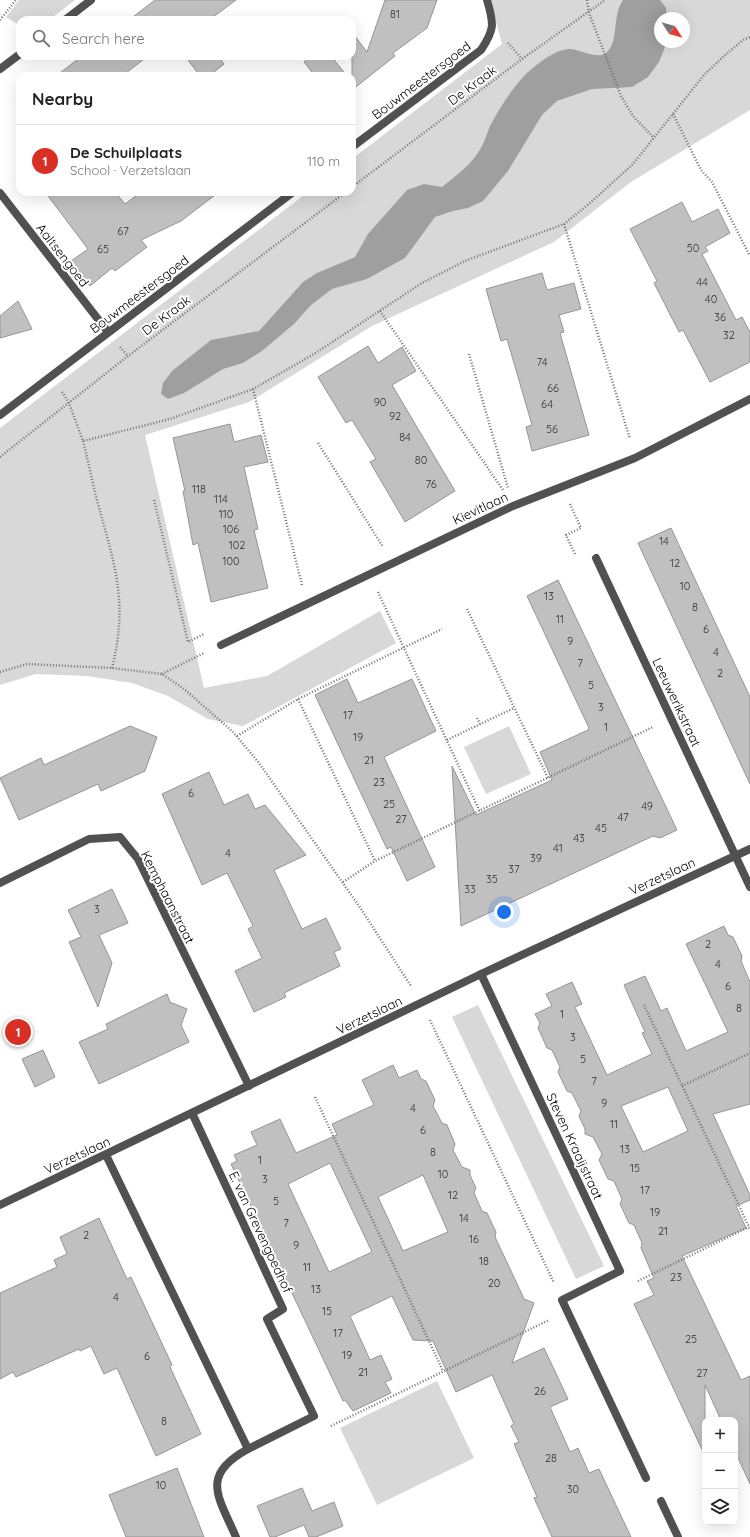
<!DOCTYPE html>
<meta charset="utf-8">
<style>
body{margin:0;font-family:Quicksand,sans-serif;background:#f6f6f6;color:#222}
.controls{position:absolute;right:12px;bottom:12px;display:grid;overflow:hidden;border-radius:8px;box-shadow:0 4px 16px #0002}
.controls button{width:36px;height:36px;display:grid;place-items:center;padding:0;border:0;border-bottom:1px solid #e0e0e0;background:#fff;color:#222;font:20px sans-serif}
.compass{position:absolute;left:654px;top:12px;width:36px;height:36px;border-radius:50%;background:#fff;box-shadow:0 4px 16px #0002;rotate:126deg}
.you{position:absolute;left:504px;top:912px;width:14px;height:14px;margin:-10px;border:3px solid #fff;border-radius:50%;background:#1a73e8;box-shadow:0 0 0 6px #1a73e833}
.badge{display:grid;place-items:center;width:26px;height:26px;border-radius:50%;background:#d93025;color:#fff;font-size:13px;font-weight:700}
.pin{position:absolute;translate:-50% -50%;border:2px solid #fff;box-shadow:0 1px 4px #0006}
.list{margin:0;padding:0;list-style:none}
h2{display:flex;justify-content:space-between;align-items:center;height:52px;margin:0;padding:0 16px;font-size:17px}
h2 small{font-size:13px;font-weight:400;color:#767676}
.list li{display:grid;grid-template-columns:26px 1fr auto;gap:12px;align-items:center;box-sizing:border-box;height:72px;padding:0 16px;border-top:1px solid #e0e0e0}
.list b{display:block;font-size:15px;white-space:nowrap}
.list p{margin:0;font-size:13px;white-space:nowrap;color:#767676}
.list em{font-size:13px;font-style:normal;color:#767676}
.icon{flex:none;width:22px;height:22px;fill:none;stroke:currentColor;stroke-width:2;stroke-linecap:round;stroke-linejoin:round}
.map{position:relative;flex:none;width:750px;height:1537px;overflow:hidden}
.search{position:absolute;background:#fff;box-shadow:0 4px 16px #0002;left:16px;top:16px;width:340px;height:44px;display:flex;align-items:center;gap:10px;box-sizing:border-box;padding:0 14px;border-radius:12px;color:#767676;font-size:15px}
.panel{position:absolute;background:#fff;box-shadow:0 4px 16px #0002;left:16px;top:72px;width:340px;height:124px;border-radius:12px}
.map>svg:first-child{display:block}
</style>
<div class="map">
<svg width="750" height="1537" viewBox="0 0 750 1537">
<rect width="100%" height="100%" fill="#fff"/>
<g fill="#d8d8d8" fill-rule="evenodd">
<path d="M19,0H75L49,20H20V26L6,17Z"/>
<path d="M490,0H750V110L631,182L554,242L372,326L249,402L145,435L204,688L267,676L380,611L396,643L243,726L208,719L168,696L132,683L87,676L36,674L0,685V428L308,192H352V159L502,44ZM660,18H684V42H660Z"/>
<path d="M509,726L531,774L486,794L464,747Z"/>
<path d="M478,1005L604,1266L576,1279L452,1017Z"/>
<path d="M437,1381L474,1458L377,1505L340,1428Z"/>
</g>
<path fill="#9f9f9f" d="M623,0H660L666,8L667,18H660V42H667L659,62L648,77L632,87L592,89L557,101L542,115L508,171L483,201L468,208L453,211L435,217L405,258L367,279L332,289L311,305L294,324L262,351L243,363L223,369L184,393L168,399L161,394L163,383L172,371L211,340L259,331L303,282L317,273L355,257L368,234L407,190L424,184L442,187C456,176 472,164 481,148C485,141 487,133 490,126C501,106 516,81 534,67C544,59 556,50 569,49C581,49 597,61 607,52C619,41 612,15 623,0Z"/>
<g fill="#c0c0c0" stroke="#959595" fill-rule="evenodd">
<path d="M155,0H236L209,20H129Z"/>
<path d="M385,0H437L427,28L393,53L395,56L352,90V32L367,52Z"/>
<path d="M82,56H148L122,76H56Z"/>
<path d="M185,56H218L224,64L209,76H200Z"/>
<path d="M311,56H331L347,76H315L304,62Z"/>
<path d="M45,192H115L125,204L141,192H219L181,221L141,240L147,247L115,271L112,268L90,286L71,261L88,249Z"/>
<path d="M682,202L692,222L718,209L730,233L705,247L708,251L702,254L736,320L742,317L750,332V362L710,382L683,330L679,332L654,283L657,281L630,229Z"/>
<path d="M542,273L547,290L574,283L581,309L559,315L564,332L560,333L589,435L532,451L526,427L532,425L507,339L501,341L486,289Z"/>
<path d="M18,301L32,329L0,338V316Z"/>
<path d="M368,346L378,363L402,347L416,371L392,385L455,491L405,522L370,462L376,459L352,420L346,423L318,377Z"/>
<path d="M230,424L234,442L261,435L268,462L244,467L258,529L254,530L268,588L211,602L198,543L193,545L183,491H185L173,438Z"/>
<path d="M671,528L750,697V784L638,543Z"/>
<path d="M558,580L677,830L660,838L653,836L461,926L452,766L476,815L552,780L540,752L588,730L589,728L527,596Z"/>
<path d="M347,679L358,703L412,679L436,731L384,757L435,867L407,881L391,847L387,849L315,695Z"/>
<path d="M130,726L157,737L145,771L101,791L98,784L19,820L0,778L41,758L44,765Z"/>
<path d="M209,772L224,805L248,794L255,809L265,805L306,855L274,870L302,929L326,918L341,949L334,952L340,966L284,993L286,997L254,1012L235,971L262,958L248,929L253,926L227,873L202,885L162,794Z"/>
<path d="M112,889L128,923L99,935L112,963L98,1007L69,942L81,937L68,910Z"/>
<path d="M724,926L728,935L733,937L742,956L741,961L750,982V1104L713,1114L750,1195V1200L736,1206L746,1228L682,1256L741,1380L750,1376V1484L735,1451V1420H721L705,1385V1456L634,1304L654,1295L647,1281L654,1278L641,1248L642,1243L634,1225L629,1223L620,1204L622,1199L614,1181L608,1179L599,1160L602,1154L593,1137L585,1134V1129L579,1116L581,1111L572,1093L567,1091L558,1072L560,1067L552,1050L547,1048L538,1028L540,1023L535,1014L552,1006L546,994L572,982L582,1004L575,1007L607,1075L652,1054L642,1033L645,1032L624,985L645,976L661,1011L667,1008L686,1051L728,1032L686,944ZM668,1087L688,1131L643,1152L621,1106Z"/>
<path d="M167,994L170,1002L187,1009L181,1025L189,1042L99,1084L79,1042L108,1029L106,1024Z"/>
<path d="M43,1050L55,1077L35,1087L22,1059Z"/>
<path d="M393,1065L399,1078L417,1070L421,1079L426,1081L435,1100L433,1106L442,1123L447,1125L455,1144L453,1150L462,1167L470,1170V1175L476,1188L474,1193L482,1211L487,1213L496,1232L495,1237L520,1290L524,1299L534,1303L512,1363L544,1348L568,1399L550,1407L570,1452L578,1448L589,1473L599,1469L631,1537H552L534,1498L537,1497L514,1444L519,1442L511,1426L514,1424L492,1375L456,1392L433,1341L413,1340L392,1296L350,1316L370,1360L381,1355L392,1379L385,1382L391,1393L353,1411L345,1400L343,1401L231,1164L237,1161L234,1155L257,1145L251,1132L280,1119L296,1153L337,1135L332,1124L374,1105L362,1080ZM330,1163L372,1252L329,1272L288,1184ZM423,1175L448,1232L403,1251L378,1197Z"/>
<path d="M99,1218L127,1279L131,1277L172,1365L170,1367L201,1434L156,1456L117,1368L104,1374L91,1346L80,1351L79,1349L16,1377L13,1372L0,1379V1293L57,1267L54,1260L67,1254L60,1237Z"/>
<path d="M177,1468L204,1537H126L109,1495Z"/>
<path d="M302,1488L312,1511L334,1502L343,1526L316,1537H309L304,1525L275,1537H270L257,1506Z"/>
</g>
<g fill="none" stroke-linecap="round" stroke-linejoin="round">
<g stroke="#737373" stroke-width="2.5" stroke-dasharray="1 2" stroke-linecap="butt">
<path d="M587,0L589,13L621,96L633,116L654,138"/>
<path d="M0,20L16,0"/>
<path d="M508,43L522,59"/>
<path d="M673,114L701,170L712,182L750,256"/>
<path d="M352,187L522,59L605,0"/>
<path d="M564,224L630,439"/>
<path d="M380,311L503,490"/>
<path d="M120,347L128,356"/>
<path d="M469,354L508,488"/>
<path d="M253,389L302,585"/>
<path d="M62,392L69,403L83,441L170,419L253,389L314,354L422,283L465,261L564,224L590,203L633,164L704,75L723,57L743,40L750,37"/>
<path d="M83,441C88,460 92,481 97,500C114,564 129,600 112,668"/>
<path d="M318,443L383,547"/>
<path d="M0,457L128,356L346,192"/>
<path d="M154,500L188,642L204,634"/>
<path d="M570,504L581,528L566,535L575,554"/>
<path d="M378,592L480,812"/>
<path d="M467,609L548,778"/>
<path d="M0,672L27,664L112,668L162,674L183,688L233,732L259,763L361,909L411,986"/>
<path d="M162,674L204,653"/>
<path d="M298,699L375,861"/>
<path d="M477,718L480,724"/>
<path d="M237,736L298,699L442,629"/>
<path d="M447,740L514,708"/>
<path d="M343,882L375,861L653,727"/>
<path d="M644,1005L750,1229"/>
<path d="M430,1020L554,1283"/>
<path d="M682,1086L750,1053"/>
<path d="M315,1097L443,1371"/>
<path d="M638,1281L749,1227"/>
<path d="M331,1426L549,1320"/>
</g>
<path stroke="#515151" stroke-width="8" d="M661,1501L678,1537"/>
<g stroke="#515151" stroke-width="8">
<path d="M65,20L91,0"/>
<path d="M0,69L20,54"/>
<path d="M352,147L481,50C495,29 494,24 487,0"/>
<path d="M0,193L108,332"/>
<path d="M0,415L293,192"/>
<path d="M596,558L750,887"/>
<path d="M221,645L513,506L635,458L750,399"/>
<path d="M0,883L89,839L120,837L138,859L249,1086"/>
<path d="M481,974L620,1271L562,1300L646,1478"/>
<path d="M192,1113L283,1309L267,1319L314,1416L248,1449"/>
<path d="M106,1155L248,1449C200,1475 218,1496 236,1537"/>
<path d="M0,1205L481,974L750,849"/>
</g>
</g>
<g text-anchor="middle" stroke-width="4" stroke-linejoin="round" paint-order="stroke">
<g font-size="11" fill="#303030">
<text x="395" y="18">81</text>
<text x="123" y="235">67</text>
<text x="693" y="252">50</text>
<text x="103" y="253">65</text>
<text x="702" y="286">44</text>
<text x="711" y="303">40</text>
<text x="720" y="321">36</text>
<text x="729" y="339">32</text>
<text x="542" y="366">74</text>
<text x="553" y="392">66</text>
<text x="380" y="406">90</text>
<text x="547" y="408">64</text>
<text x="395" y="420">92</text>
<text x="552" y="433">56</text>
<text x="405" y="441">84</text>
<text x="421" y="464">80</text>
<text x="431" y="488">76</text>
<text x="199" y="493">118</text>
<text x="221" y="503">114</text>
<text x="226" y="518">110</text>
<text x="231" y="533">106</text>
<text x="664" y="545">14</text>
<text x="237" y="549">102</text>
<text x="231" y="565">100</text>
<text x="675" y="567">12</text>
<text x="685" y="590">10</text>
<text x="549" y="600">13</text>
<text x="695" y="611">8</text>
<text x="560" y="623">11</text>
<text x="706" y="633">6</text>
<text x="570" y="645">9</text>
<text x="716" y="656">4</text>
<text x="580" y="667">7</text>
<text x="720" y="677">2</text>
<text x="591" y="689">5</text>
<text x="601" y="711">3</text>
<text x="348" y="719">17</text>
<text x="606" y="731">1</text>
<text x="358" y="741">19</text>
<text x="369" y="764">21</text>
<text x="379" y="786">23</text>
<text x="191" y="797">6</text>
<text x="389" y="808">25</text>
<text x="647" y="810">49</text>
<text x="623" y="821">47</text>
<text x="401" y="823">27</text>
<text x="601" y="832">45</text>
<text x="579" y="842">43</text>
<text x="558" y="852">41</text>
<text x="228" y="857">4</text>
<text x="536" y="862">39</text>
<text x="514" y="873">37</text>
<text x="492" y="883">35</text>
<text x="470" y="893">33</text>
<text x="97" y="913">3</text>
<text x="708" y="948">2</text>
<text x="718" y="968">4</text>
<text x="728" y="990">6</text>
<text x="739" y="1012">8</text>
<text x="562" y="1018">1</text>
<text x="573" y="1041">3</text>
<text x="583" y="1063">5</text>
<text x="594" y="1085">7</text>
<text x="604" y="1107">9</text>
<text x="413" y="1112">4</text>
<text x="614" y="1128">11</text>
<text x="423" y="1134">6</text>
<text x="625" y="1153">13</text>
<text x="433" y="1156">8</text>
<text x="260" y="1164">1</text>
<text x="635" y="1172">15</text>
<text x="443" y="1178">10</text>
<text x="265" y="1183">3</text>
<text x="645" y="1194">17</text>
<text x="453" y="1199">12</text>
<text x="276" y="1205">5</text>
<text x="655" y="1216">19</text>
<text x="464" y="1222">14</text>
<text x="286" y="1227">7</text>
<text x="663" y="1235">21</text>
<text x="86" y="1239">2</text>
<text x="474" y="1243">16</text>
<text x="296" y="1249">9</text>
<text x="484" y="1265">18</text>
<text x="307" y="1271">11</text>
<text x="676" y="1281">23</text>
<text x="494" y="1287">20</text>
<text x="316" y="1293">13</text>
<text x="116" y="1301">4</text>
<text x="327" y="1315">15</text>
<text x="338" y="1337">17</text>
<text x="691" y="1343">25</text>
<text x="347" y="1359">19</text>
<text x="147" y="1360">6</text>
<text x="363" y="1376">21</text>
<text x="702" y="1377">27</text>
<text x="540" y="1395">26</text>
<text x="164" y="1425">8</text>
<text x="551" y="1462">28</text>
<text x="161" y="1489">10</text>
<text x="573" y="1493">30</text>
</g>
<g font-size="13" fill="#000" stroke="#fff">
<text transform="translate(421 80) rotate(-37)" y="5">Bouwmeestersgoed</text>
<text transform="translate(472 85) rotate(-37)" y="5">De Kraak</text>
<text transform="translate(63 255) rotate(52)" y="5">Aaltsengoed</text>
<text transform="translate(139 294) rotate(-37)" y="5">Bouwmeestersgoed</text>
<text transform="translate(166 315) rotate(-37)" y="5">De Kraak</text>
<text transform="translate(480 508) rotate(-25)" y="5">Kievitlaan</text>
<text transform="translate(677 702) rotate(65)" y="5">Leeuwerikstraat</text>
<text transform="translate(662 876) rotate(-25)" y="5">Verzetslaan</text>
<text transform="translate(168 897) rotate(63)" y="5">Kemphaanstraat</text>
<text transform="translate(369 1015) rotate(-26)" y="5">Verzetslaan</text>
<text transform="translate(575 1146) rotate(65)" y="5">Steven Kraaijstraat</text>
<text transform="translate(77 1155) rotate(-25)" y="5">Verzetslaan</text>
<text transform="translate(261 1232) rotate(65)" y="5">E. van Grevengoedhof</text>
</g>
</g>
</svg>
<div class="controls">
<button>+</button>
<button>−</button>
<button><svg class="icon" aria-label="layers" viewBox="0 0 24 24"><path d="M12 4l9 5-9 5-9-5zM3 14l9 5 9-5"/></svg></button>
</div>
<svg class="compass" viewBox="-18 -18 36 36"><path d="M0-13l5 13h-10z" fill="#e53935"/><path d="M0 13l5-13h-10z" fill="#767676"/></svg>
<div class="you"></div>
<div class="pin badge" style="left:18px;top:1032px">1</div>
<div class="search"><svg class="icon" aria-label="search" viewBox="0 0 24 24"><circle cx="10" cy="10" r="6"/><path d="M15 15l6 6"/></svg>Search here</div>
<section class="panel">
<h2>Nearby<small></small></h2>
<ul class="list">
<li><span class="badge">1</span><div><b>De Schuilplaats</b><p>School · Verzetslaan</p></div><em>110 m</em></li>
</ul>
</section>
</div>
